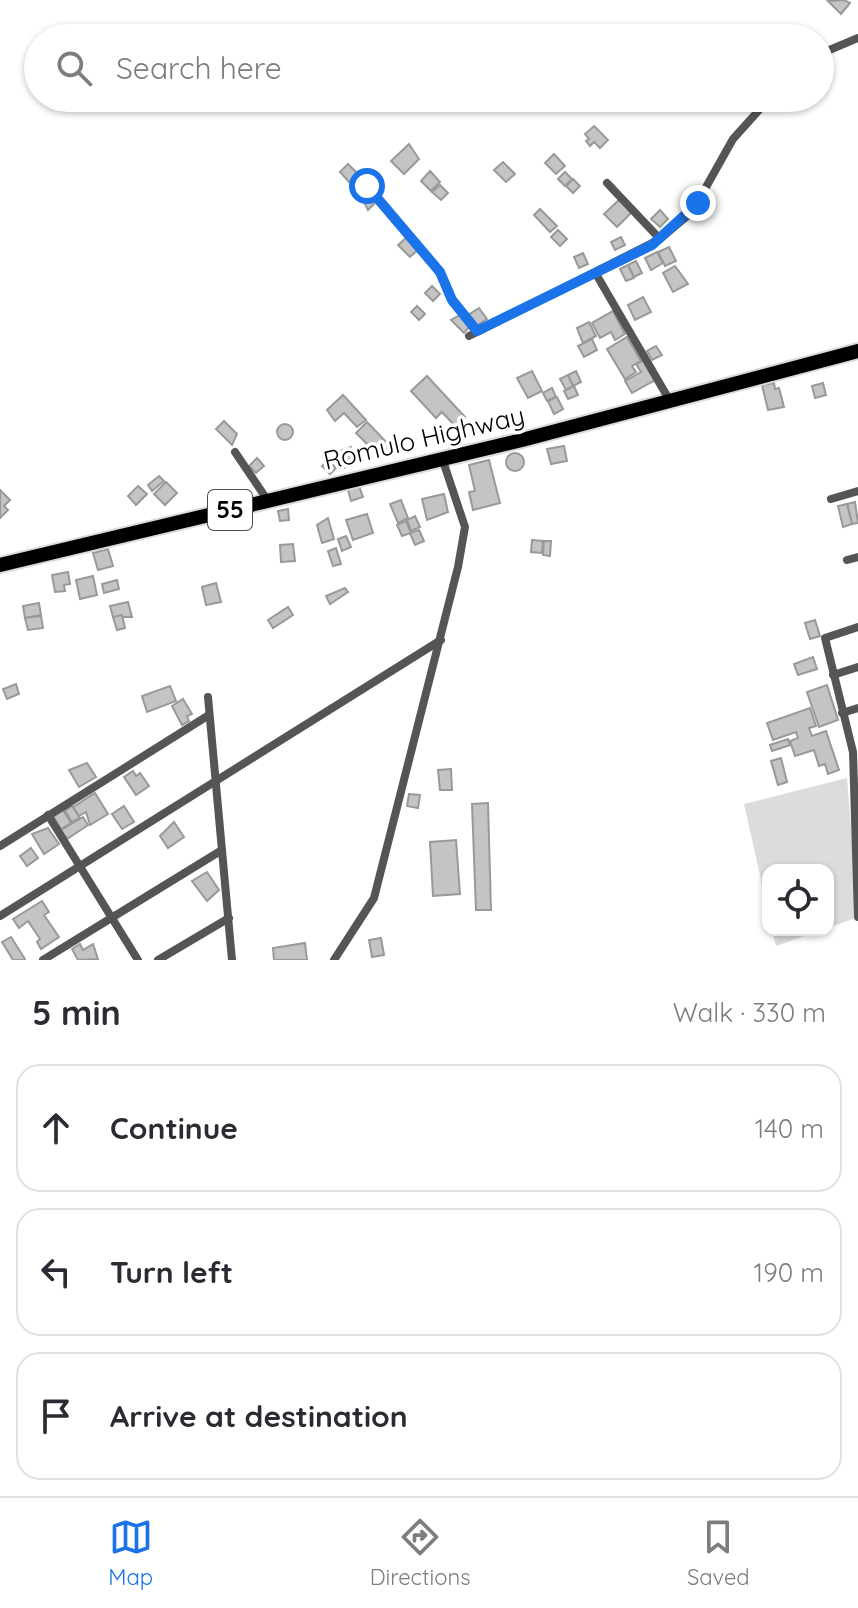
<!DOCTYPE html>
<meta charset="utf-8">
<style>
body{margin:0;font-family:Quicksand,sans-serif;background:#f7f7f7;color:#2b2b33}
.controls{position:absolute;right:24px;bottom:24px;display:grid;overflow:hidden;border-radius:16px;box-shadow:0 2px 6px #0004}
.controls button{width:72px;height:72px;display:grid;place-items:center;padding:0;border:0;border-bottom:2px solid #e1e1e2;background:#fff;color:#2b2b33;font:40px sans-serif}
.stop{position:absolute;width:24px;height:24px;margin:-18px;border:6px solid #1a73e8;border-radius:50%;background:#fff}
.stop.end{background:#1a73e8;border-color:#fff;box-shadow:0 2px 8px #0008}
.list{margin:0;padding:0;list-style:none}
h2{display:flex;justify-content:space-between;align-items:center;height:104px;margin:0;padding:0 32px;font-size:34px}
h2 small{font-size:26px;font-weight:400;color:#7c7c81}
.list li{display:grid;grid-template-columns:52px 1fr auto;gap:24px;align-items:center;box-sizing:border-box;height:128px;margin:0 16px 16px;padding:0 16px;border:2px solid #e1e1e2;border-radius:24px}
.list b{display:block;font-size:30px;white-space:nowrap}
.list em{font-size:26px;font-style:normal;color:#7c7c81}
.icon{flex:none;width:44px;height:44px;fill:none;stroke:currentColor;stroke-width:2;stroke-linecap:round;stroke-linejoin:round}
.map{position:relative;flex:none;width:858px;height:960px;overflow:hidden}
.search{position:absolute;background:#fff;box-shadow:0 2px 6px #0004;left:24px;right:24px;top:24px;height:88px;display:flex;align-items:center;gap:20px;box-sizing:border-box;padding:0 28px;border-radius:44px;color:#7c7c81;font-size:30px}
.sheet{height:536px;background:#fff}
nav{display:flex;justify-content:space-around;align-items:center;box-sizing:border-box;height:112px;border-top:2px solid #e1e1e2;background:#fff;font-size:22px;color:#7c7c81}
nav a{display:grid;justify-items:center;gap:4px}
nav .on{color:#1a73e8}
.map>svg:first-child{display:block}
</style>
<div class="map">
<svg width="858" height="960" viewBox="0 0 858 960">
<rect width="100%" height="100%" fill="#fff"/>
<g fill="#dcdcdc">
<path d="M847,778L858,917L828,928V870H768V911L744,804Z"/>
<path d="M772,930H821L776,946Z"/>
</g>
<g fill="#c4c4c4" stroke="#999" stroke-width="2">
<path d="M844,0L850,3L841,14L828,1Z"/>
<path d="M594,126L608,140L600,148L594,142L590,146L586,141L589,139L585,134Z"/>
<path d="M409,144L419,159L404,174L391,161Z"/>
<path d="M554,154L565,166L556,174L545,163Z"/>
<path d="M503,162L515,174L506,182L494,170Z"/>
<path d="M348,164L360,176L351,184L340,172Z"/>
<path d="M430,171L440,182L431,191L421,181Z"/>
<path d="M565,172L572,179L565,186L558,179Z"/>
<path d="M573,179L580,186L573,193L566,186Z"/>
<path d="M440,185L448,193L441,200L432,192Z"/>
<path d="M369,194L376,202L368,210L363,200Z"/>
<path d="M620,199L632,212L617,227L604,214Z"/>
<path d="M540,209L557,226L550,232L534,215Z"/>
<path d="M660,210L668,219L660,227L651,219Z"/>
<path d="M558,230L567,239L560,246L551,237Z"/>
<path d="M407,237L419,249L410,257L398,245Z"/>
<path d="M621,237L625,245L615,250L611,242Z"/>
<path d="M669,247L676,261L665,266L658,252Z"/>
<path d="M657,252L663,263L651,270L645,258Z"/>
<path d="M583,253L588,264L579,268L574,257Z"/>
<path d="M636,261L642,273L634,277L628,265Z"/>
<path d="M628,265L634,278L626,281L620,269Z"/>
<path d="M675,266L688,284L673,292L663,273Z"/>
<path d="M432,286L440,294L433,301L425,293Z"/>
<path d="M643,297L651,312L635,320L628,305Z"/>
<path d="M417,306L425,314L419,320L411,312Z"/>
<path d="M479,308L487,319L476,326L468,315Z"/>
<path d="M613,311L625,334L615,340L611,332L600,338L592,323Z"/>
<path d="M460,315L471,325L464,333L451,320Z"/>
<path d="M589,322L596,336L583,343L577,328Z"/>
<path d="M627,337L641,361L632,366L636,372L625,379L607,349Z"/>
<path d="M592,339L597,350L584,357L578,346Z"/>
<path d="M656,346L662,355L652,360L647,351Z"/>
<path d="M644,360L655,380L632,393L625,381L641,372L636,364Z"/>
<path d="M532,371L542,391L528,398L517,378Z"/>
<path d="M576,371L581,382L573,386L568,375Z"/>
<path d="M568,375L573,386L566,390L560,379Z"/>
<path d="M427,376L465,417L455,426L442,412L436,418L411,391Z"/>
<path d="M774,383L775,389L779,388L784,407L768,410L762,385Z"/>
<path d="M823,383L826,395L815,398L812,386Z"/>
<path d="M574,386L578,395L568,399L564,391Z"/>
<path d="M552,388L556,397L547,401L543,393Z"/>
<path d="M343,395L366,420L357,427L344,413L335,421L327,410Z"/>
<path d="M557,397L563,409L554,414L548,401Z"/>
<path d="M224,421L237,434L232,445L216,429Z"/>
<path d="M367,422L390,446L379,456L356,433Z"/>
<circle cx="285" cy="432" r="8"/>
<path d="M564,446L567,461L551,464L547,449Z"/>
<path d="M351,447L357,463L344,468L337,452Z"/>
<circle cx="515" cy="462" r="9"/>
<path d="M257,458L264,466L256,473L249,466Z"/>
<path d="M328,460L336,468L330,474L322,466Z"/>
<path d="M489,460L500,503L473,510L469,492L475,491L469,465Z"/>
<path d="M159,476L164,481L152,491L148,485Z"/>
<path d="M166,482L177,493L165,505L154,494Z"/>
<path d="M138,486L147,494L136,505L128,496Z"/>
<path d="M359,486L363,497L351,501L348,490Z"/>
<path d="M0,490L10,500L4,506L8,510L0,518Z"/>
<path d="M444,494L448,512L427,520L422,499Z"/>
<path d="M401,500L408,518L398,523L390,504Z"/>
<path d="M855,502L858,523L852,524L847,504Z"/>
<path d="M847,504L852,524L843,527L838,506Z"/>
<path d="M288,509L289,520L280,521L278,511Z"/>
<path d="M248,514L250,520L232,524L231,518Z"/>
<path d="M367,514L373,533L353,540L346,520Z"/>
<path d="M415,516L420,527L411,531L407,520Z"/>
<path d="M328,518L334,539L322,543L317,525Z"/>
<path d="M406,521L411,533L402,536L397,525Z"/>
<path d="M419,530L424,541L415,545L410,533Z"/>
<path d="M346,536L351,547L342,551L338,539Z"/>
<path d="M532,540L543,541L542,553L531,552Z"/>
<path d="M544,541H551L550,556L543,555Z"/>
<path d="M293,544L295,561L281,562L280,545Z"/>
<path d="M336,548L341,564L333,566L328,551Z"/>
<path d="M108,549L113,566L98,570L93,553Z"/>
<path d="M68,572L70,584L64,585L65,591L55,592L52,575Z"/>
<path d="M93,576L97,595L80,599L76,580Z"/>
<path d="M117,580L119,589L104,593L102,584Z"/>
<path d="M216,583L221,602L206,605L202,587Z"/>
<path d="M345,588L348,592L330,604L326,596Z"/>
<path d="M128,602L132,617H113L110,606Z"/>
<path d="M39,603L41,615L25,618L23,606Z"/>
<path d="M288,607L293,615L273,628L268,620Z"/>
<path d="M122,615L125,628L117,630L113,617Z"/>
<path d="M41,616L43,628L28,630L25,618Z"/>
<path d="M815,620L820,636L810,639L805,623Z"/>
<path d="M813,657L817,669L798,675L794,664Z"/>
<path d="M16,684L19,694L7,699L3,689Z"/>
<path d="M827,685L838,720L819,727L807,692Z"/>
<path d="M170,686L176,701L147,712L142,696Z"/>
<path d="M183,699L192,714L187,716L189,721L182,725L172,706Z"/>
<path d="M810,708L816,726L809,728L812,736L826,731L839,770L828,774L825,764L819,766L814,750L795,756L790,741L798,738L796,732L773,740L767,723Z"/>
<path d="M788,739L790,745L772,751L770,745Z"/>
<path d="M781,758L787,782L778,785L771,761Z"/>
<path d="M87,763L96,777L79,787L69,770Z"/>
<path d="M451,769L452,790H440L438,770Z"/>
<path d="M133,771L136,776L140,773L149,786L136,795L124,777Z"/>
<path d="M95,793L108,814L90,825L86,812L79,816L73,807Z"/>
<path d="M409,794L420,795L418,808L407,806Z"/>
<path d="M488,803L491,910H476L472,804Z"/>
<path d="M72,806L80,818L72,822L65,811Z"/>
<path d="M124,806L134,822L122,829L112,814Z"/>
<path d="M63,810L71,823L61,829L53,816Z"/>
<path d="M83,817L88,825L67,839L61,830Z"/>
<path d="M174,822L184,837L168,848L160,836Z"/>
<path d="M48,828L59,844L44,854L32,834Z"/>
<path d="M456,840L460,894L433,896L430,842Z"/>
<path d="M31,848L38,858L27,866L20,856Z"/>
<path d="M207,872L219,890L207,901L192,881Z"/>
<path d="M42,901L49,912L44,915L59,937L41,949L37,942L40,939L28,921L19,928L13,919Z"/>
<path d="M11,937L25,959L24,960H13L2,942Z"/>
<path d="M381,938L384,955L372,957L369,940Z"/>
<path d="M305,943L307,960H274L273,948Z"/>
<path d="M80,944L83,950L93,944L98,959L78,960L72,949Z"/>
</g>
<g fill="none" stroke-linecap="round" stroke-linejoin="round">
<g stroke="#dbdbdb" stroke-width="18">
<path id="trunk" d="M0,565L522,440L858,351"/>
</g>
<g stroke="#555" stroke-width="8">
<path d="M820,54L858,38"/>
<path d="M607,183L660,239"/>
<path d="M367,186L440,272L452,300L477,331"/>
<path d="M596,274L670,401"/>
<path d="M469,336L660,239L692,212L733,139L770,98"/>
<path d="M235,452L268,501"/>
<path d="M831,499L858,491"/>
<path d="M847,560L858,557"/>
<path d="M858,627L825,638L853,752L858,917"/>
<path d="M833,675L858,667"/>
<path d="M208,697L232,960"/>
<path d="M842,713L858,708"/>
<path d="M48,815L138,960"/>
<path d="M0,846L209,715"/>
<path d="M0,916L441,640"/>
<path d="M43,960L222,850"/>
<path d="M158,960L229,918"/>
<path d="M334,960L374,898L458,567L465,527L442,458"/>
</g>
<use href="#trunk" stroke="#000" stroke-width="14"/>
</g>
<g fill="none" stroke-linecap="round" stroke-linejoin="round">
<path stroke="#1a73e8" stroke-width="10" d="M367,186L440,272L452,300L477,331L652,245L698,203"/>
</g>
<g text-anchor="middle" stroke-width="7" stroke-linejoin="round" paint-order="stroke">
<rect fill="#fff" stroke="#4c4c4c" stroke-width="2" x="208" y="490" width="44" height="40" rx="6"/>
<g font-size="24" font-weight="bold" fill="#000">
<text x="230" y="518">55</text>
</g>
<g font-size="26" fill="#000" stroke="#fff">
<text transform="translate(424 438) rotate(-13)" y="9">Romulo Highway</text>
</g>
</g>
</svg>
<div class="controls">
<button><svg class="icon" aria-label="locate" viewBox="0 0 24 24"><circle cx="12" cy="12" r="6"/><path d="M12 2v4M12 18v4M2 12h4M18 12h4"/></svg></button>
</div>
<div class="stop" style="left:367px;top:186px"></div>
<div class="stop end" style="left:698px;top:203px"></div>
<div class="search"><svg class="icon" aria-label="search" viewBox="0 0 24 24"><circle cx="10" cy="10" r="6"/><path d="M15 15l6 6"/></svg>Search here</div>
</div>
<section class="sheet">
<h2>5 min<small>Walk · 330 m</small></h2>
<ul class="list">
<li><svg class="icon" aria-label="ahead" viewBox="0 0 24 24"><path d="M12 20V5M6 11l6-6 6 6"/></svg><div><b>Continue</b></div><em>140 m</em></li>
<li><svg class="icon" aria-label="left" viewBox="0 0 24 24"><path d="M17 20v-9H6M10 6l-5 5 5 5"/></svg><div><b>Turn left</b></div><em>190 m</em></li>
<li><svg class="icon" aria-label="arrive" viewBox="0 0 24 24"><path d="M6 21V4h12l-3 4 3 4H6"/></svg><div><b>Arrive at destination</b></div></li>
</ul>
</section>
<nav>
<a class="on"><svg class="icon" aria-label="map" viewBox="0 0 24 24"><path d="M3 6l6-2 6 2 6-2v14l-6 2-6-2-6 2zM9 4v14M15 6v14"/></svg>Map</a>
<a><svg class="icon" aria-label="directions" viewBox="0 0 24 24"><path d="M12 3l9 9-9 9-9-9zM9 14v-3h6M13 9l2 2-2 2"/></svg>Directions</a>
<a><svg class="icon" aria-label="saved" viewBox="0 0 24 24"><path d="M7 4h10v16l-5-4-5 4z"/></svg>Saved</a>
</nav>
